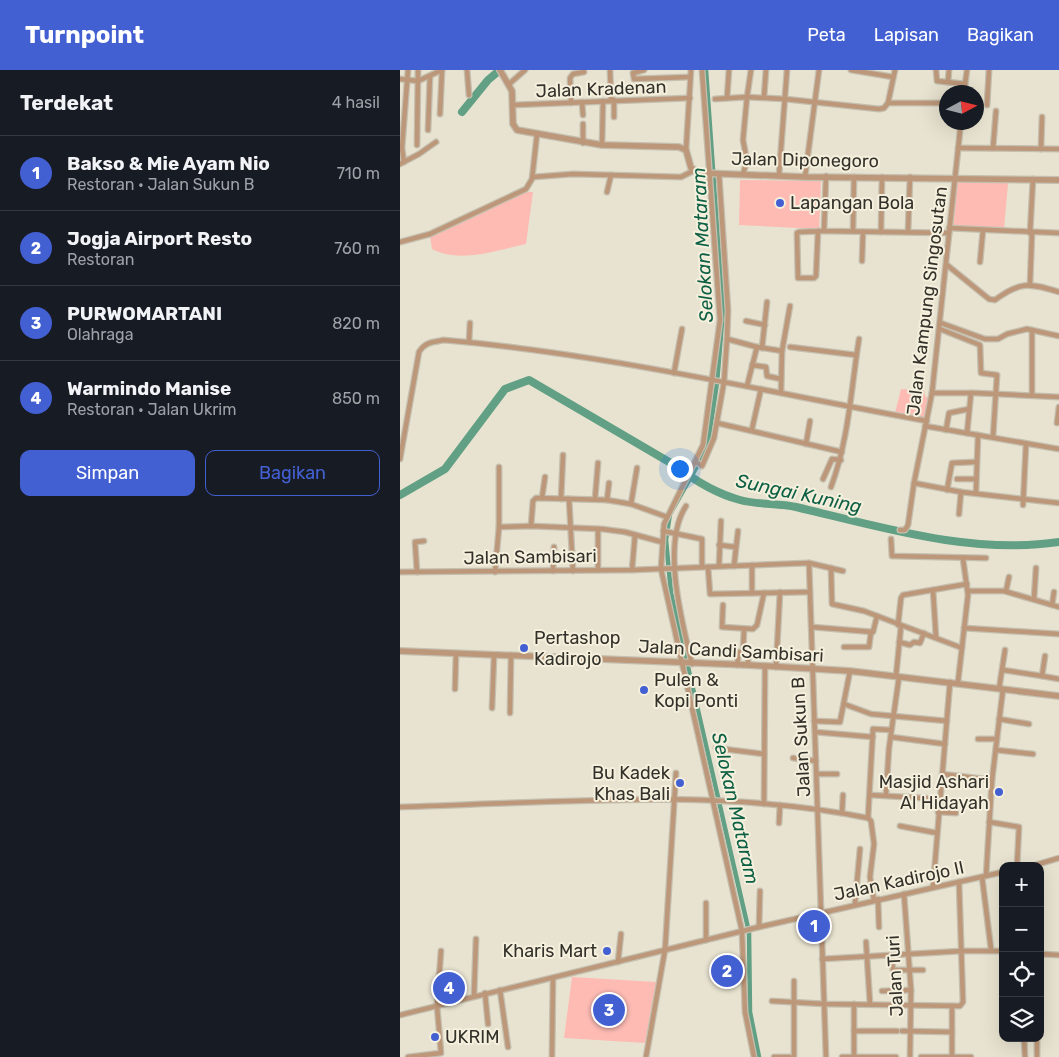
<!DOCTYPE html>
<html lang="id">
<meta charset="utf-8">
<style>
body{margin:0;font-family:Rubik,sans-serif;background:#20242c;color:#f1f3f6}
.controls{position:absolute;right:15px;bottom:15px;display:grid;overflow:hidden;border-radius:10px;box-shadow:0 5px 20px #0002}
.controls button{width:45px;height:45px;display:grid;place-items:center;padding:0;border:0;border-bottom:1px solid #363941;background:#171b24;color:#f1f3f6;font:25px sans-serif}
.compass{position:absolute;left:539px;top:15px;width:45px;height:45px;border-radius:50%;background:#171b24;box-shadow:0 5px 20px #0002;rotate:83deg}
.you{position:absolute;left:279px;top:398px;width:18px;height:18px;margin:-12px;border:4px solid #fff;border-radius:50%;background:#1a73e8;box-shadow:0 0 0 8px #1a73e833}
.badge{display:grid;place-items:center;width:32px;height:32px;border-radius:50%;background:#4360d3;color:#fff;font-size:16px;font-weight:700}
.pin{position:absolute;translate:-50% -50%;border:2px solid #fff;box-shadow:0 1px 5px #0006}
.list{margin:0;padding:0;list-style:none}
h2{display:flex;justify-content:space-between;align-items:center;height:65px;margin:0;padding:0 20px;font-size:21px}
h2 small{font-size:16px;font-weight:400;color:#9ea1a6}
.list li{display:grid;grid-template-columns:32px 1fr auto;gap:15px;align-items:center;box-sizing:border-box;height:75px;padding:0 20px;border-top:1px solid #363941}
.list b{display:block;font-size:19px;white-space:nowrap}
.list p{margin:0;font-size:16px;white-space:nowrap;color:#9ea1a6}
.list em{font-size:16px;font-style:normal;color:#9ea1a6}
.actions{display:flex;gap:10px;padding:15px 20px}
.actions a{flex:1;padding:11px 0;border:1px solid #4360d3;border-radius:10px;text-align:center;font-size:18px;color:#4360d3}
.actions .main{background:#4360d3;color:#fff}
.icon{flex:none;width:28px;height:28px;fill:none;stroke:currentColor;stroke-width:2;stroke-linecap:round;stroke-linejoin:round}
.map{position:relative;flex:none;width:659px;height:987px;overflow:hidden}
header{display:flex;align-items:center;gap:30px;box-sizing:border-box;height:70px;padding:0 25px;background:#4360d3;color:#fff}
header strong{font-size:24px}
nav{display:flex;gap:28px;margin-inline-start:auto;font-size:18px}
main{display:flex}
aside{flex:1;background:#171b24}
.map>svg:first-child{display:block}
</style>
<header>
<strong>Turnpoint</strong>
<nav><a>Peta</a><a>Lapisan</a><a>Bagikan</a></nav>
</header>
<main>
<aside>
<h2>Terdekat<small>4 hasil</small></h2>
<ul class="list">
<li><span class="badge">1</span><div><b>Bakso &amp; Mie Ayam Nio</b><p>Restoran · Jalan Sukun B</p></div><em>710 m</em></li>
<li><span class="badge">2</span><div><b>Jogja Airport Resto</b><p>Restoran</p></div><em>760 m</em></li>
<li><span class="badge">3</span><div><b>PURWOMARTANI</b><p>Olahraga</p></div><em>820 m</em></li>
<li><span class="badge">4</span><div><b>Warmindo Manise</b><p>Restoran · Jalan Ukrim</p></div><em>850 m</em></li>
</ul>
<div class="actions"><a class="main">Simpan</a><a>Bagikan</a></div>
</aside>
<div class="map">
<svg width="659" height="987" viewBox="0 0 659 987">
<rect width="100%" height="100%" fill="#e8e3d0"/>
<g fill="#fdbbb4">
<path d="M340,110L421,111L419,159L339,155Z"/>
<path d="M556,110H605L608,114L604,159L551,156Z"/>
<path d="M124,122H133L126,174C97,180 60,194 32,179L30,166Z"/>
<path d="M501,319L524,320L525,326L528,328L525,349L495,343Z"/>
<path d="M172,907L256,912L245,973L164,968Z"/>
</g>
<g fill="none" stroke-linecap="round" stroke-linejoin="round">
<path stroke="#61a084" stroke-width="4.5" d="M306,0L323,241L317,313L307,379L270,444L266,470L271,523L349,862L350,942L359,987"/>
<g stroke="#61a084" stroke-width="8">
<path d="M62,42L88,10L100,0"/>
<path d="M0,425L45,399L105,319L129,310L276,396C294,410 318,424 340,430C358,435 378,433 396,437C481,457 571,485 659,472"/>
</g>
<g stroke="#c4bfaf" stroke-width="7">
<g id="minor">
<path d="M67,0L69,25"/>
<path d="M210,0L211,30"/>
<path d="M244,0L233,3L234,9L290,7"/>
<path d="M302,0L320,250L303,375L264,454L261,499L342,861L345,942L354,987"/>
<path d="M351,0L347,27L385,29L479,39L484,38L488,33"/>
<path d="M451,0L493,7"/>
<path d="M495,0L488,33H546"/>
<path d="M536,0L537,11L565,14"/>
<path d="M0,9L18,11L42,0"/>
<path d="M548,12L549,0"/>
<path d="M109,14L125,0"/>
<path d="M564,22L567,0"/>
<path d="M364,27L366,0"/>
<path d="M327,28L329,0"/>
<path d="M315,29L347,27L343,70L347,91L343,104"/>
<path d="M182,32L183,45"/>
<path d="M171,33L170,8L173,4L184,2"/>
<path d="M113,35L290,28"/>
<path d="M587,35L589,0"/>
<path d="M40,44L42,0"/>
<path d="M214,47V30"/>
<path d="M28,60L30,6"/>
<path d="M183,73V54"/>
<path d="M17,75L18,0"/>
<path d="M202,75L203,31"/>
<path d="M558,78L659,79"/>
<path d="M593,78L596,41"/>
<path d="M641,79L642,47"/>
<path d="M286,80L291,0"/>
<path d="M4,92L2,78L8,0"/>
<path d="M0,94L19,84L36,72"/>
<path d="M379,105L387,0"/>
<path d="M426,106L424,161L549,163"/>
<path d="M133,107L173,104L281,107L293,101"/>
<path d="M405,107L419,0"/>
<path d="M207,122L211,105"/>
<path d="M549,158L659,163"/>
<path d="M418,161L416,206L414,208H398L397,163L399,162L424,161"/>
<path d="M453,161L454,107"/>
<path d="M481,162L482,107"/>
<path d="M508,162L510,107"/>
<path d="M630,163L633,109"/>
<path d="M0,172L30,164L126,119L132,109L137,64"/>
<path d="M462,191L463,162"/>
<path d="M580,192L583,160"/>
<path d="M547,195L589,229L595,230C620,211 630,213 659,222"/>
<path d="M630,214L632,163"/>
<path d="M346,251L365,255"/>
<path d="M541,253L585,269H598L607,264L627,259L659,266"/>
<path d="M540,259L580,275L581,303L597,305L593,367"/>
<path d="M327,269L357,277"/>
<path d="M69,272L70,253"/>
<path d="M390,277L456,285"/>
<path d="M362,278L367,232"/>
<path d="M352,295L366,297L367,306L381,309"/>
<path d="M274,303L282,259"/>
<path d="M347,316L357,277L382,281"/>
<path d="M381,323L382,281L390,236"/>
<path d="M532,323H575L659,327"/>
<path d="M632,325V260"/>
<path d="M317,353L442,382"/>
<path d="M657,353L659,337"/>
<path d="M525,356L659,379"/>
<path d="M352,359L361,319"/>
<path d="M546,360L549,343L569,339"/>
<path d="M567,363L571,323"/>
<path d="M406,374L410,351"/>
<path d="M0,389L19,282C25,272 33,272 44,270C207,284 366,322 527,351"/>
<path d="M296,392L302,396L314,368L324,312L327,269L328,240L319,104"/>
<path d="M423,409L432,389L441,390"/>
<path d="M557,409H576"/>
<path d="M514,413L561,422L659,433"/>
<path d="M431,417C449,369 451,319 459,269"/>
<path d="M547,420L552,393L575,392"/>
<path d="M576,422L578,365"/>
<path d="M142,428L145,407"/>
<path d="M161,429L163,385"/>
<path d="M169,429L173,501"/>
<path d="M195,429L198,393"/>
<path d="M207,430L209,413"/>
<path d="M231,434L237,398"/>
<path d="M623,435L626,374"/>
<path d="M286,436C261,474 282,552 292,594"/>
<path d="M559,444L561,422"/>
<path d="M131,456L133,431L136,428L207,430L231,434L267,447"/>
<path d="M99,457L131,456L202,459L225,462L262,472"/>
<path d="M500,460H505L508,455L514,413L532,323L561,52"/>
<path d="M263,461L302,469V497"/>
<path d="M491,469L492,486L586,488"/>
<path d="M319,475L335,477"/>
<path d="M409,493L443,501"/>
<path d="M352,495V523"/>
<path d="M319,496L321,451"/>
<path d="M334,496L338,461"/>
<path d="M308,497L310,524L410,522"/>
<path d="M431,498L432,534L464,541L562,578"/>
<path d="M198,500V459"/>
<path d="M232,500L235,465"/>
<path d="M153,501L154,477"/>
<path d="M0,502L232,500L409,493L426,987"/>
<path d="M17,502L15,472L24,471"/>
<path d="M95,502L99,457V397"/>
<path d="M533,520L536,567"/>
<path d="M568,521H604L659,537"/>
<path d="M606,521L609,507"/>
<path d="M634,529L636,498"/>
<path d="M323,535L322,557L353,559L357,555L364,523"/>
<path d="M652,535L654,522"/>
<path d="M498,555L501,528L503,525L567,514"/>
<path d="M412,557L473,562L477,546"/>
<path d="M564,558L659,564"/>
<path d="M499,572L510,575L514,572L520,573L524,563"/>
<path d="M444,577H469L471,562"/>
<path d="M343,582L344,560"/>
<path d="M645,586L642,606L659,609"/>
<path d="M337,595L339,582L348,584V595"/>
<path d="M376,597L380,522"/>
<path d="M603,600L642,606"/>
<path d="M496,606L501,556"/>
<path d="M558,612L568,525L563,489"/>
<path d="M55,619L56,584"/>
<path d="M599,619L605,580"/>
<path d="M444,634L471,644L547,651"/>
<path d="M92,638L94,586"/>
<path d="M110,643L111,587"/>
<path d="M599,649L629,654"/>
<path d="M414,651L440,652L450,601"/>
<path d="M415,662L473,667"/>
<path d="M491,667L545,674"/>
<path d="M578,669H597"/>
<path d="M316,678L364,684"/>
<path d="M596,680L633,684"/>
<path d="M393,688L416,691"/>
<path d="M417,704H437"/>
<path d="M542,704L592,710"/>
<path d="M486,724L489,678L499,607"/>
<path d="M470,725L539,729"/>
<path d="M364,734L365,596"/>
<path d="M0,737C155,733 315,717 468,748L471,751L474,774L470,807L474,830"/>
<path d="M538,742L556,743"/>
<path d="M442,743L443,725"/>
<path d="M468,748L473,659L491,660"/>
<path d="M589,752L619,757L617,796"/>
<path d="M379,753L380,735"/>
<path d="M500,756L537,763"/>
<path d="M632,796L659,788"/>
<path d="M586,806L592,710L603,619"/>
<path d="M582,807L591,879"/>
<path d="M533,817L550,612"/>
<path d="M504,824L511,920L510,987"/>
<path d="M478,829L479,857"/>
<path d="M306,833V870"/>
<path d="M455,834L460,779"/>
<path d="M359,857L360,821"/>
<path d="M466,872L470,934"/>
<path d="M640,884L659,885"/>
<path d="M492,885L493,900H523"/>
<path d="M422,889L562,881H603"/>
<path d="M218,892L221,864"/>
<path d="M100,920L108,977"/>
<path d="M482,921L511,920"/>
<path d="M85,923L88,954"/>
<path d="M74,926L76,869"/>
<path d="M372,931L425,934L560,936L563,932L559,812"/>
<path d="M454,934V987"/>
<path d="M552,936V987"/>
<path d="M0,945L359,857L603,802"/>
<path d="M454,961H497"/>
<path d="M502,961L552,962"/>
<path d="M624,968L625,987"/>
<path d="M637,968V987"/>
<path d="M152,986L153,908"/>
<path d="M8,987L41,983L37,936L41,881"/>
<path d="M246,987L265,880L276,703"/>
<path d="M374,987H390"/>
<path d="M394,987V911"/>
<path d="M442,987H496"/>
<path d="M521,987H571"/>
</g>
</g>
<g stroke="#c4bfaf" stroke-width="8">
<g id="tertiary">
<path d="M100,0L112,21L113,54L117,60L202,75L279,77L286,80L291,98L301,103L405,107L659,110"/>
<path d="M0,581L348,595L450,601L659,626"/>
</g>
</g>
<use href="#minor" stroke="#bd9779" stroke-width="4.5"/>
<use href="#tertiary" stroke="#bd9779" stroke-width="5.5"/>
</g>
<g fill="#4360d3" stroke="#f5f0dd" stroke-width="2">
<circle cx="380" cy="133" r="5"/>
<circle cx="124" cy="578" r="5"/>
<circle cx="244" cy="620" r="5"/>
<circle cx="280" cy="713" r="5"/>
<circle cx="599" cy="722" r="5"/>
<circle cx="207" cy="881" r="5"/>
<circle cx="35" cy="967" r="5"/>
</g>
<g text-anchor="middle" stroke-width="4" stroke-linejoin="round" paint-order="stroke">
<g font-size="18" fill="#33312a" stroke="#f5f0dd">
<text transform="translate(201 19) rotate(-2)" y="6">Jalan Kradenan</text>
<text transform="translate(405 90) rotate(1)" y="6">Jalan Diponegoro</text>
<text transform="translate(527 231) rotate(-83)" y="6">Jalan Kampung Singosutan</text>
<text transform="translate(130 487) rotate(-1)" y="6">Jalan Sambisari</text>
<text transform="translate(331 581) rotate(3)" y="6">Jalan Candi Sambisari</text>
<text transform="translate(401 667) rotate(-93)" y="6">Jalan Sukun B</text>
<text transform="translate(499 811) rotate(-12)" y="6">Jalan Kadirojo II</text>
<text transform="translate(495 906) rotate(-93)" y="6">Jalan Turi</text>
</g>
<g font-size="18" fill="#33312a" stroke="#f5f0dd" text-anchor="start">
<text x="390" y="139">Lapangan Bola</text>
<text x="134" y="574">Pertashop<tspan x="134" dy="21">Kadirojo</tspan></text>
<text x="254" y="616">Pulen &amp;<tspan x="254" dy="21">Kopi Ponti</tspan></text>
<text x="270" y="709" text-anchor="end">Bu Kadek<tspan x="270" dy="21">Khas Bali</tspan></text>
<text x="589" y="718" text-anchor="end">Masjid Ashari<tspan x="589" dy="21">Al Hidayah</tspan></text>
<text x="197" y="887" text-anchor="end">Kharis Mart</text>
<text x="45" y="973">UKRIM</text>
</g>
<g font-size="19" font-style="italic" fill="#0e6044" stroke="#f5f0dd">
<text transform="translate(302 175) rotate(-93)" y="7">Selokan Mataram</text>
<text transform="translate(399 423) rotate(12)" y="7">Sungai Kuning</text>
<text transform="translate(336 738) rotate(77)" y="7">Selokan Mataram</text>
</g>
</g>
</svg>
<div class="controls">
<button>+</button>
<button>−</button>
<button><svg class="icon" aria-label="locate" viewBox="0 0 24 24"><circle cx="12" cy="12" r="6"/><path d="M12 2v4M12 18v4M2 12h4M18 12h4"/></svg></button>
<button><svg class="icon" aria-label="layers" viewBox="0 0 24 24"><path d="M12 4l9 5-9 5-9-5zM3 14l9 5 9-5"/></svg></button>
</div>
<svg class="compass" viewBox="-18 -18 36 36"><path d="M0-13l5 13h-10z" fill="#e53935"/><path d="M0 13l5-13h-10z" fill="#9ea1a6"/></svg>
<div class="you"></div>
<div class="pin badge" style="left:414px;top:856px">1</div>
<div class="pin badge" style="left:327px;top:901px">2</div>
<div class="pin badge" style="left:209px;top:940px">3</div>
<div class="pin badge" style="left:49px;top:918px">4</div>
</div>
</main>
